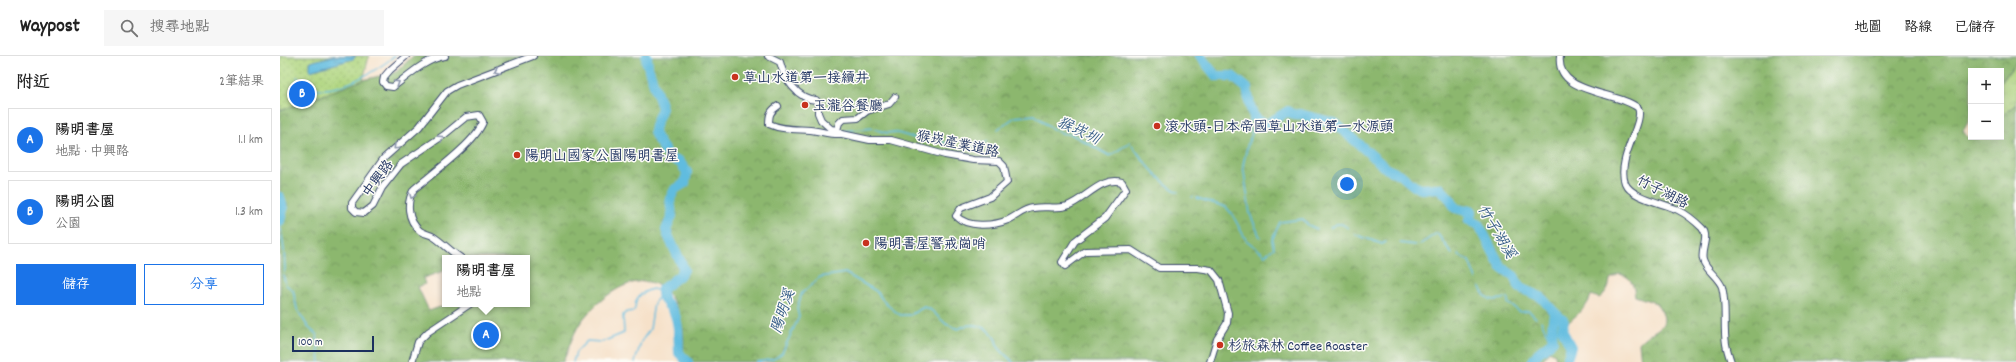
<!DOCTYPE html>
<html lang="zh-TW">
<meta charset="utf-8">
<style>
body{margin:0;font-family:Dekko,"LXGW WenKai TC",sans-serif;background:#f6f6f6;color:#222}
.controls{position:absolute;right:12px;top:12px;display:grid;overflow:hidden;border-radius:0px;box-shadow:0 4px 16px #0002}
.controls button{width:36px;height:36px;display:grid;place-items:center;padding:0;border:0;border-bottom:1px solid #e0e0e0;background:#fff;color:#222;font:20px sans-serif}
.scale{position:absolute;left:12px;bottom:10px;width:82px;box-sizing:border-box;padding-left:4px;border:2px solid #1b2f5e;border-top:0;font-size:11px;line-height:14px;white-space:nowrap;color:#1b2f5e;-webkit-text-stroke:3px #fdfcf7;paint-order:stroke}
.you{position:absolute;left:1067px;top:128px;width:14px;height:14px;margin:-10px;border:3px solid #fff;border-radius:50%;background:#1a73e8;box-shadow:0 0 0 6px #1a73e833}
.badge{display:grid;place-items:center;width:26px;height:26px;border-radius:50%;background:#1a73e8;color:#fff;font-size:13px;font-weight:700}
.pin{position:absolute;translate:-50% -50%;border:2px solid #fff;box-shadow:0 1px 4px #0006}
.popup{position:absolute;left:162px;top:199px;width:88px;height:52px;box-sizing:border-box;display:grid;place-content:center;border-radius:0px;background:#fff;filter:drop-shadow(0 1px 3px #0005);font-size:13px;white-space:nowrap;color:#767676}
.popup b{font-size:15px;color:#222}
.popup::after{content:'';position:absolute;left:50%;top:100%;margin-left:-8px;border:8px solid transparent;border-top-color:#fff}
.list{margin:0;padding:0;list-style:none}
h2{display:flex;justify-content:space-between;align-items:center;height:52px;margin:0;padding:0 16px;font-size:17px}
h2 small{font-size:13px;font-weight:400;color:#767676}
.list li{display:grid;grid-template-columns:26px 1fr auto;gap:12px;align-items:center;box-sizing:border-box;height:64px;margin:0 8px 8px;padding:0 8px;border:1px solid #e0e0e0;border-radius:0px}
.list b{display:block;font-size:15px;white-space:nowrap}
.list p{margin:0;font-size:13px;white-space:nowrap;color:#767676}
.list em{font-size:13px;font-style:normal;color:#767676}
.actions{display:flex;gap:8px;padding:12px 16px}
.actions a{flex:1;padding:9px 0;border:1px solid #1a73e8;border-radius:0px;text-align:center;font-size:14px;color:#1a73e8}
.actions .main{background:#1a73e8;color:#fff}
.icon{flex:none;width:22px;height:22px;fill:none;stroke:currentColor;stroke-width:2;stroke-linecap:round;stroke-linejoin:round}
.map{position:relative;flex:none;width:1736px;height:306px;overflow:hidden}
header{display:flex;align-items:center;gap:24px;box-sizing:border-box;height:56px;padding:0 20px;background:#fff;border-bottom:1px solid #e0e0e0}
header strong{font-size:19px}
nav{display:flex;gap:22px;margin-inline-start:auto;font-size:14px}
.search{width:280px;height:36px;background:#f6f6f6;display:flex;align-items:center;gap:10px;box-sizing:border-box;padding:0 14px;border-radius:0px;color:#767676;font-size:15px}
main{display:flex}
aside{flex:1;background:#fff}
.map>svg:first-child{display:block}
</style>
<header>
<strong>Waypost</strong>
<div class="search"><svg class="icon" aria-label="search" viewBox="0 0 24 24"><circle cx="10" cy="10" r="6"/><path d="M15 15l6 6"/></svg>搜尋地點</div>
<nav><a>地圖</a><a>路線</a><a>已儲存</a></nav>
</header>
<main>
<aside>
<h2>附近<small>2筆結果</small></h2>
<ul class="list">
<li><span class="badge">A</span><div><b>陽明書屋</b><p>地點 · 中興路</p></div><em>1.1 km</em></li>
<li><span class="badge">B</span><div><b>陽明公園</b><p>公園</p></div><em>1.3 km</em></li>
</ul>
<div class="actions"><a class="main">儲存</a><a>分享</a></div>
</aside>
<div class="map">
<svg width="1736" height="306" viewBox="0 0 1736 306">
<defs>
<pattern id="grass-tufts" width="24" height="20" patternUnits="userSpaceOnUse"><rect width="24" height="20" fill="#b0d680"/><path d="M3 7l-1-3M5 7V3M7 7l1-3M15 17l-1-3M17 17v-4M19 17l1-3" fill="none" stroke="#97b871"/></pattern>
<pattern id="forest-crowns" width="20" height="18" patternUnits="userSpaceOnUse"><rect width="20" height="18" fill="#8cb76e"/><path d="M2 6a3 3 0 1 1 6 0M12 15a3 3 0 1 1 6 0" fill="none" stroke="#72955e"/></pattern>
<pattern id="park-dots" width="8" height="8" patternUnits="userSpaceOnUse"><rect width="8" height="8" fill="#b0d680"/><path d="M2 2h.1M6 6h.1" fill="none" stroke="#97b871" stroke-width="1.8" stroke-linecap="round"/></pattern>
<pattern id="water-ripples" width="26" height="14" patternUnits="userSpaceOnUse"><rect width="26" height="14" fill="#61bcdf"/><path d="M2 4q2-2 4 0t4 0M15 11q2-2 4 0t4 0" fill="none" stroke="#4f99b8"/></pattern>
</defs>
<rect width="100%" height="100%" fill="#fdfcf7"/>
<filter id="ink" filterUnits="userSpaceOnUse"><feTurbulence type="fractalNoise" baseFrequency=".025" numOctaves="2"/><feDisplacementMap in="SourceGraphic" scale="8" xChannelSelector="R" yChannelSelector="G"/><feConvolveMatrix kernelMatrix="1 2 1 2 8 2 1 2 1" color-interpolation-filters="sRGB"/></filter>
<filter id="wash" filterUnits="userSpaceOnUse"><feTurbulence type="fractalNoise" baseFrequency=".012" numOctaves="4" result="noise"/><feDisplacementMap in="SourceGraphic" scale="16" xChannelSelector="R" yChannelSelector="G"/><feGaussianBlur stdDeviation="0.9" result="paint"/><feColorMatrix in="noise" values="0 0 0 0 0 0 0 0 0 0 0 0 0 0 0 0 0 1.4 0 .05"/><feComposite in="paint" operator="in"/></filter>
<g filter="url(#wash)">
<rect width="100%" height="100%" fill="#f6e1c9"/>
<path fill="url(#grass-tufts)" stroke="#66826f" d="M1736,6V48L1721,61V27Z"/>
<path fill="url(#forest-crowns)" stroke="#547366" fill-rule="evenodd" d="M133,0H1736V6L1721,27V15H1691V59L1683,75L1688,82L1721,81V61L1736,48V306H1361L1359,287C1371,272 1397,274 1376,247L1355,240C1354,230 1352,220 1339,218L1330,223C1329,232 1326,237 1319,242L1311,239C1307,255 1292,260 1283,273C1291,288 1297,287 1289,306H1276L1275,298L1269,295L1261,306H401C406,287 404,271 397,253C376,202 328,232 304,262C294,274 289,292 283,306H0V53L2,54L83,24L116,16ZM165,202H247V248H168L149,255L138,231L145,228L143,222L164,215Z"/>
<path fill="url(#park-dots)" stroke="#66826f" d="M0,0H89L83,24L2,54L0,53Z"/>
<path fill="url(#water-ripples)" stroke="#3e769e" d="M53,0H76L73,3L30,15V6Z"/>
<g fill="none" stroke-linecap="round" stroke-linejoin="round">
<g stroke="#61bcdf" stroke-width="1.5">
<path d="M362,0C361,8 364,14 371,18"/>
<path d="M17,21C19,23 21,27 23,28C49,45 94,16 115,0"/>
<path d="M971,57L968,70L972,78L968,87L963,109L970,158L980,181"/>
<path d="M718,73L735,61L755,59C766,68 777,79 791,78L830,100L850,86"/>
<path d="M565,75L592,72L607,77L614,76L645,85L654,84"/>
<path d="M660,85L668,88"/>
<path d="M852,89C862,104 881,127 898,136"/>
<path d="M687,92L705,87L708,85"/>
<path d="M912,141H913"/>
<path d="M917,142L946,151L952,158L966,184L985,199L994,192L992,184L1000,166L1023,163L1028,169L1037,173"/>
<path d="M0,165L4,194L5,213L3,219L6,229L13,234L17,253L28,271L37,279L40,306"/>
<path d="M1050,172L1056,168H1062L1068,172"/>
<path d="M1074,178L1102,188L1106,186"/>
<path d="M1120,187L1135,189"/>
<path d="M1139,189L1157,177L1172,198"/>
<path d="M1178,199L1189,205L1196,223"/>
<path d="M1200,231C1206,246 1213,245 1228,242V247L1240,256L1249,255L1256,262"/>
<path d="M1261,265L1271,286"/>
<path d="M293,306L296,296L307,285L322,286L344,277L343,259L347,256L354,255C356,251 355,249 356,245C358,239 366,235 372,233L382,235"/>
<path d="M355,306L361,286L370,273L374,247L382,237"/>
<path d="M477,306L494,303L502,297L519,261L517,252L522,237L540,221L565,217L596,235L606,248L620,259H630L644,251L651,254L666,268L678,273C691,266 705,268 714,281C717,284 716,289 719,292C723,297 728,301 733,306"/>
</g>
<g stroke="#61bcdf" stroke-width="10">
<path d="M367,0L368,10"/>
<path d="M920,0L936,20H952L967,32C970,47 969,65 987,68L1008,55L1014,59L1020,58L1055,67L1107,113L1121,119L1134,130L1141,133L1160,132L1171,144L1175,152L1186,155L1191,154L1192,155L1189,164L1199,169L1221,211L1234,220L1240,232L1261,241L1274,256L1272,274L1273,285L1258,297L1252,306"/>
<path d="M369,14L382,52C380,59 374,68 374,75C374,80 389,102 393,104C395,105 397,105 399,105L407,116L405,127L395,133L390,143L392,160L386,174C391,188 399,200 404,214L399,220L382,233C380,244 391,250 395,259C400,272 398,284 399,297L408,306"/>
<path d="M0,141L3,153L0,165"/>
<path d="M1274,256L1284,265L1282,274L1291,291L1286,306"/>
</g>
</g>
</g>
<g filter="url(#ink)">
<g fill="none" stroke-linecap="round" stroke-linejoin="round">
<g stroke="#3c4a6e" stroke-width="8">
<g id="minor">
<path d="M126,0L110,14L104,21L103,26L106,30L113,31C128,20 145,3 165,0"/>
<path d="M488,0L500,6C504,22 517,43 536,44L538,47V57L541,64L551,73L557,74L562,78L590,84H611L665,99L693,104L719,105L724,110L727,126L710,141L681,152L676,160C688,172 713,170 728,164C737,160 743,153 753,152C764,150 777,153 787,150C805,144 821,120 842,126L846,133L825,162L795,185L782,206L785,210L805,195L851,194L879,212H918L931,214L939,224L948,257L947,267L937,283L930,306"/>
<path d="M1280,0C1275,39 1338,35 1358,52C1365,66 1336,103 1345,127C1351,142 1384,147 1398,154C1406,158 1416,166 1422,172C1430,181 1420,194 1423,204C1426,215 1438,220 1442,231C1447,249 1443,270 1446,288C1447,294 1449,300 1451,306"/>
<path d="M498,50C490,55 489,59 489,68C502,74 516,73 530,74C541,75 550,79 562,78"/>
<path d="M557,74L559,67L563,63L578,62L587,55L609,48L615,41"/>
<path d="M181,202C171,196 163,187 154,181C150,178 144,178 140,175C127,164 126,146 134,133C153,117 195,87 203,66L199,59L186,61L164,79L121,108L102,132L93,150L84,157L76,156L72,152V147L104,102L139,71L167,35L177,29L253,0"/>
<path d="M132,306L138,286L148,276L190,248"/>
</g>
</g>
<use href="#minor" stroke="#fff" stroke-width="6"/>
</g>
<defs><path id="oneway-chevron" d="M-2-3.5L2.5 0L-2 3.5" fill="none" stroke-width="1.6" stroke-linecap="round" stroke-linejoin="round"/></defs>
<g stroke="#8d97ae">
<use href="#oneway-chevron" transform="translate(217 14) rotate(158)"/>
<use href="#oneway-chevron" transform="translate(117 27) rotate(-32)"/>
<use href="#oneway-chevron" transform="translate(161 82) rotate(-35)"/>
<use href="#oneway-chevron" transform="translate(116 91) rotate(137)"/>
<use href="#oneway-chevron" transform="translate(132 140) rotate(110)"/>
</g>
</g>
<g fill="#c8321e" stroke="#fdfcf7" stroke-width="1.5">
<circle cx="455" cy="21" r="4"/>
<circle cx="525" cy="49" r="4"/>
<circle cx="877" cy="70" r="4"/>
<circle cx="237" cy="99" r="4"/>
<circle cx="586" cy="187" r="4"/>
<circle cx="940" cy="289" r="4"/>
</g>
<g text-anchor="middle" stroke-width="3" stroke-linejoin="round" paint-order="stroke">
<g font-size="14" fill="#1b2f5e" stroke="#fdfcf7" text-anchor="start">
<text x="463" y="26">草山水道第一接續井</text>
<text x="533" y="54">玉瀧谷餐廳</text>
<text x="885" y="75">滾水頭-日本帝國草山水道第一水源頭</text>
<text x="245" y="104">陽明山國家公園陽明書屋</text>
<text x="594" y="192">陽明書屋警戒崗哨</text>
<text x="948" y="294">杉旅森林 Coffee Roaster</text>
</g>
<g font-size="14" fill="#1b2f5e" stroke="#fdfcf7">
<text transform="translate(678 87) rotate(12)" y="5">猴崁產業道路</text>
<text transform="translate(97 122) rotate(-54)" y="5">中興路</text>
<text transform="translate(1383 135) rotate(27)" y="5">竹子湖路</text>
</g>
<g font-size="15" font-style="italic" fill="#305985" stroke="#fdfcf7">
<text transform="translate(799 74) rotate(25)" y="5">猴崁圳</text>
<text transform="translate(1217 175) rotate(59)" y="5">竹子湖溪</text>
<text transform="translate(502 255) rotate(-71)" y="5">陽明溪</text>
</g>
</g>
</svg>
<div class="controls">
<button>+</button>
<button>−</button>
</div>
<div class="scale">100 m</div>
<div class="you"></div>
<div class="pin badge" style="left:206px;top:279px">A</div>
<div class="popup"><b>陽明書屋</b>地點</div>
<div class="pin badge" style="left:22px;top:38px">B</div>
</div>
</main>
